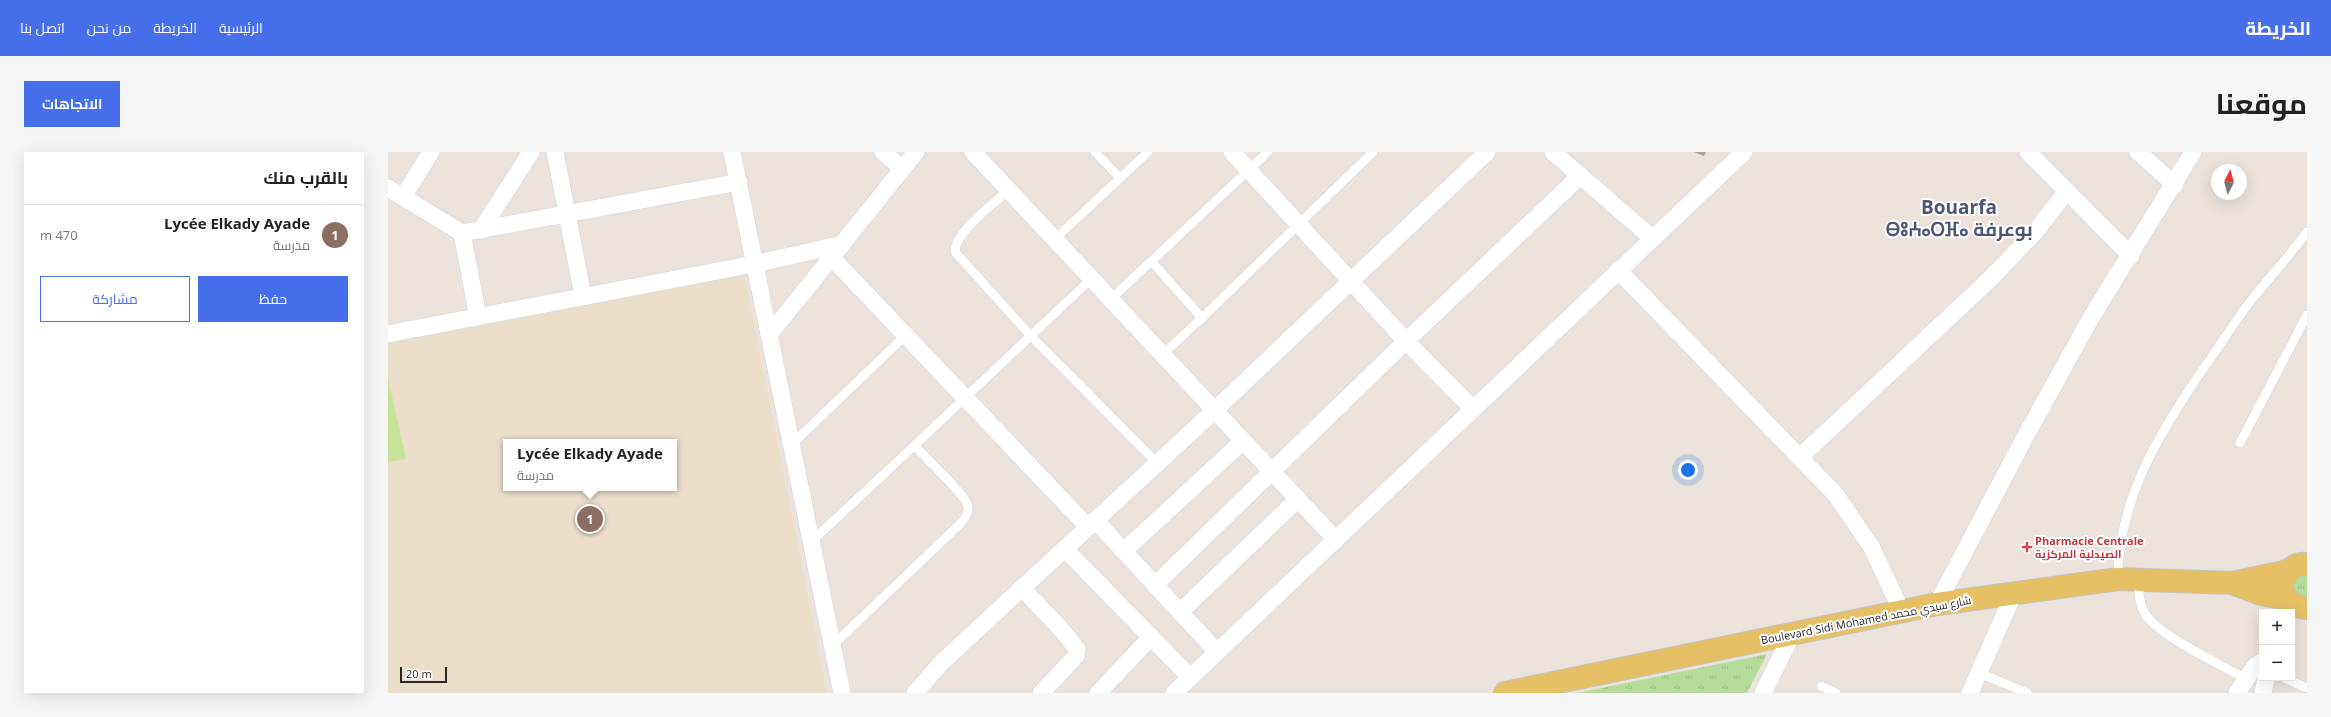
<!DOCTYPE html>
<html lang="ar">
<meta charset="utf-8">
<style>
body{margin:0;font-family:"Open Sans",Cairo,"Noto Sans Tifinagh",sans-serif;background:#f6f6f6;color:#202124;direction:rtl}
.controls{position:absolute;right:12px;bottom:12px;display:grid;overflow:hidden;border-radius:0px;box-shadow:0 4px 16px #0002}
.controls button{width:36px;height:36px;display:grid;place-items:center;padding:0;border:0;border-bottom:1px solid #e0e0e0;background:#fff;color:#202124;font:20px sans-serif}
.compass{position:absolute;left:1823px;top:12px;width:36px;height:36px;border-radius:50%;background:#fff;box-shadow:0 4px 16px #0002;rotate:6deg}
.scale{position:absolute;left:12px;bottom:10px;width:47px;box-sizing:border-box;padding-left:4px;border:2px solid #282828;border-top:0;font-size:11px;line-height:14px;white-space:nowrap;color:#282828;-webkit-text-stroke:3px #fff;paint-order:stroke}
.you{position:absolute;left:1300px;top:318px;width:14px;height:14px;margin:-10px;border:3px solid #fff;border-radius:50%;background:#1a73e8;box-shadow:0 0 0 6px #1a73e833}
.badge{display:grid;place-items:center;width:26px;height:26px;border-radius:50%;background:#476eeb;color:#fff;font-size:13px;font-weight:700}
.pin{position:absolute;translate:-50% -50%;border:2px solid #fff;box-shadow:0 1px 4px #0006}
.popup{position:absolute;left:115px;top:287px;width:174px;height:52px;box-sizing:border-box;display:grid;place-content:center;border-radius:0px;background:#fff;filter:drop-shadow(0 1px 3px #0005);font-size:13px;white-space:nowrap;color:#757577}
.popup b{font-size:15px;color:#202124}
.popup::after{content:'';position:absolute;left:50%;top:100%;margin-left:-8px;border:8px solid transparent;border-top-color:#fff}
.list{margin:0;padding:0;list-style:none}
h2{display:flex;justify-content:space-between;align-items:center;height:52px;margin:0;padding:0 16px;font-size:17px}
h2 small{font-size:13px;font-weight:400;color:#757577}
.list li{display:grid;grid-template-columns:26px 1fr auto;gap:12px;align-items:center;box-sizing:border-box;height:60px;padding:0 16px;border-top:1px solid #e0e0e0}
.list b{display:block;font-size:15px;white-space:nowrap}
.list p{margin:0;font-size:13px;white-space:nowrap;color:#757577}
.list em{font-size:13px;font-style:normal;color:#757577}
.actions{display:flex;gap:8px;padding:12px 16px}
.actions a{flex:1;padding:9px 0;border:1px solid #476eeb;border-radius:0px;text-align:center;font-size:14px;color:#476eeb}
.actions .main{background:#476eeb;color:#fff}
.map{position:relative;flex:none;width:1919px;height:541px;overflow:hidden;direction:ltr;border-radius:0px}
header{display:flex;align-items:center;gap:24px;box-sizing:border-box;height:56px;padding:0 20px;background:#476eeb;color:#fff}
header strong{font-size:19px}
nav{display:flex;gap:22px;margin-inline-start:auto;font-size:14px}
.intro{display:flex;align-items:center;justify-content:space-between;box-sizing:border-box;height:96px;padding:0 24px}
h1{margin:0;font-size:28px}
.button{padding:10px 18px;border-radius:0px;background:#476eeb;color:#fff;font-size:14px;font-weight:700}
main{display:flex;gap:24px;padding:0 24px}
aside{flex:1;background:#fff;border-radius:0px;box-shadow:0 4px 16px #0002}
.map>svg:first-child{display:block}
</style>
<header>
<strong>الخريطة</strong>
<nav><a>الرئيسية</a><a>الخريطة</a><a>من نحن</a><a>اتصل بنا</a></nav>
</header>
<div class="intro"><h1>موقعنا</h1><a class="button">الاتجاهات</a></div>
<main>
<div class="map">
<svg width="1919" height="541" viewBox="0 0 1919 541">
<defs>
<pattern id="park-tufts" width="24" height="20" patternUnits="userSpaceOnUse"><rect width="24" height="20" fill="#b5dc9b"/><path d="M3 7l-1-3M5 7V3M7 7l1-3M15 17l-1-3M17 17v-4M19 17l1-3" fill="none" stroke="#9cbd86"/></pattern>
</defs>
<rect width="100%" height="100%" fill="#eae2db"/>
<path fill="#eadecb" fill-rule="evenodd" d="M356,122L439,541H0V192ZM118,290H286V336H118Z"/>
<g fill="url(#park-tufts)">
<path d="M1919,415V451L1904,446L1901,423Z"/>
<path d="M1379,502L1359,541H1189Z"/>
</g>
<path fill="#c7e398" d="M0,226L18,307L0,310Z"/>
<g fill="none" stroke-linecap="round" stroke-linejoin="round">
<g stroke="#d0d4e0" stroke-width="10">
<g id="lane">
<path d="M707,0L731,25"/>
<path d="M621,38C607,50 566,81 567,100L643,184L769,311"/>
<path d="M667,87L760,0"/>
<path d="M764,110L814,166L776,201"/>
<path d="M723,147L880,0"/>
<path d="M814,166L985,0"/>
<path d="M1852,291L1919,163"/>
<path d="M404,292L517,184"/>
<path d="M424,389L527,293"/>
<path d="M1730,427C1730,349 1770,283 1813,220C1828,199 1843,176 1858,155C1878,129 1900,106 1919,80"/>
<path d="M1749,427C1751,438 1751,451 1756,460C1769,484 1833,512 1858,527"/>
<path d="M445,493L570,374C575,369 581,363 580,355C578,341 537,308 527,293L703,127"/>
<path d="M1591,521L1639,541"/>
<path d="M1896,526L1919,536"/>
<path d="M1433,534L1448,541"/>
</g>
</g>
<g stroke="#d0d4e0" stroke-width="18">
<g id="street">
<path d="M167,0L195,144"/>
<path d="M344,0L454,541"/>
<path d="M495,0L513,16"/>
<path d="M585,0L948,388"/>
<path d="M844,0L1018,189L1085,257"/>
<path d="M1165,0L1264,86"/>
<path d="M1640,0L1743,104"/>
<path d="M1750,0L1787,33"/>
<path d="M0,36L74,81L351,30"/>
<path d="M15,45L43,0"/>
<path d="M93,78L143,0"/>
<path d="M74,81L90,165"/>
<path d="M444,106L700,375"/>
<path d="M1230,118L1448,343L1484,396L1514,460"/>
<path d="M0,182L366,112L455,92"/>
<path d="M381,183L528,0"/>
<path d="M1412,305L1602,127L1648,79L1679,39"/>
<path d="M707,368L829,500"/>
<path d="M677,397L802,525"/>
<path d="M736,399L855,289"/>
<path d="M767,433L1018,189L1192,24"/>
<path d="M634,436L673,477L689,497L688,504L653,541"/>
<path d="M1549,452L1637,285L1704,164L1805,0"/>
<path d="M792,460L910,347"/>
<path d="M527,541L554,510L827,258L1099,0"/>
<path d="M710,541L763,485"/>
<path d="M786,541L1356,0"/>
<path d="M1375,541L1404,482"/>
<path d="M1582,541L1626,441"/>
<path d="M1849,541L1867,514L1874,510"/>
<path d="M1875,541L1878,526"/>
</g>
</g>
<g stroke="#c3c3c3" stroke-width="24">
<g id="primary">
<path d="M1919,412C1905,410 1897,421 1894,433C1896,448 1904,455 1919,456"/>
<path d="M1844,431L1873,442L1898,447"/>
<path d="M1117,541L1549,452L1730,427L1844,431L1900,419"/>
</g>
</g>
<use href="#lane" stroke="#fff" stroke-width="9"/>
<use href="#street" stroke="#fff" stroke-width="17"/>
<use href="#primary" stroke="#e5c065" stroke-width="22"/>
</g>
<path fill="#a7a29e" d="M1306,0H1318L1316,4Z"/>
<path fill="#e0444e" stroke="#fff" stroke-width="1.5" d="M1637 389h4v4h4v4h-4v4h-4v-4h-4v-4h4z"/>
<g text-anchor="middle" stroke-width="4" stroke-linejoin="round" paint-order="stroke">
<g font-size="11" font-weight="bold" fill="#be3a42" stroke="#fff" text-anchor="start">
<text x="1647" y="393">Pharmacie Centrale<tspan x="1647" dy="13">الصيدلية المركزية</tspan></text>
</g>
<g font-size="11" fill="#282828" stroke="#fff">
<text transform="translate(1478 468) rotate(-11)" y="4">Boulevard Sidi Mohamed شارع سيدي محمد</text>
</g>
<g font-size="19" font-weight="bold" fill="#4d5675" stroke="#fff">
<text x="1571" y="62">Bouarfa<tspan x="1571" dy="22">ⴱⵓⵄⴰⵔⴼⴰ بوعرفة</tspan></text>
</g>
</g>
</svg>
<div class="controls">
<button>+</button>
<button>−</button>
</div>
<svg class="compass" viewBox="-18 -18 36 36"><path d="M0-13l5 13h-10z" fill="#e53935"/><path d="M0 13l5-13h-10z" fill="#757577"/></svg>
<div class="scale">20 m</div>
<div class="you"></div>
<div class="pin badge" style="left:202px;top:367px;background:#8d6e63">1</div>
<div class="popup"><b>Lycée Elkady Ayade</b>مدرسة</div>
</div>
<aside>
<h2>بالقرب منك<small></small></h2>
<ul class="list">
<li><span class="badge" style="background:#8d6e63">1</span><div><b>Lycée Elkady Ayade</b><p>مدرسة</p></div><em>470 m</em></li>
</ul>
<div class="actions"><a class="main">حفظ</a><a>مشاركة</a></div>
</aside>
</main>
